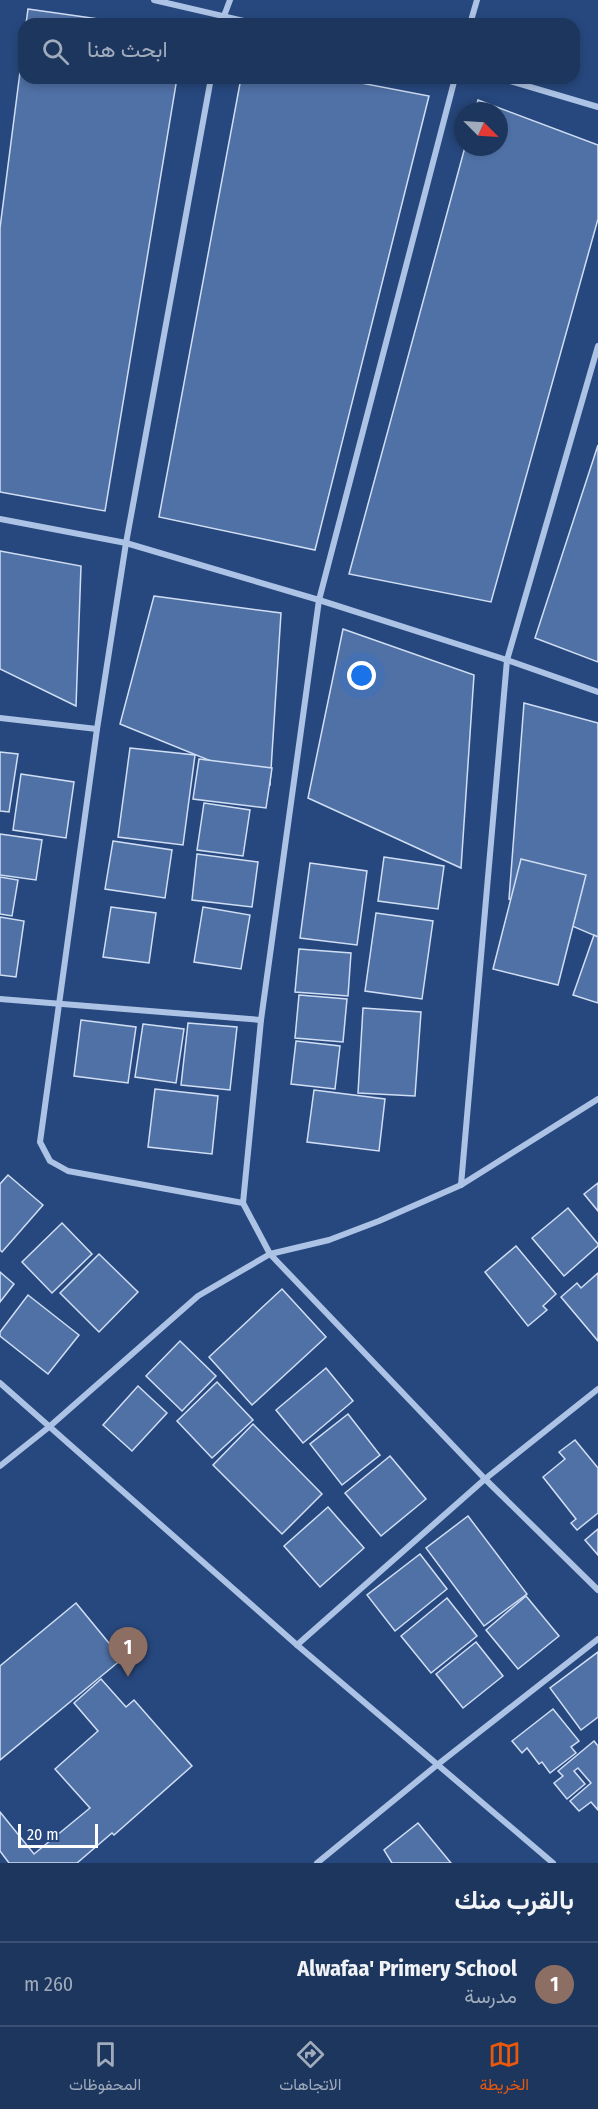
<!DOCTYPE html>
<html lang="ar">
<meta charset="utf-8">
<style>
body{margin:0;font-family:"Fira Sans Condensed",Vazirmatn,sans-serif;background:#253e64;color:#f1f3f6;direction:rtl}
.compass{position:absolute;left:454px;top:102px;width:54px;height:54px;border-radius:50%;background:#1d365e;box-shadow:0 3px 9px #0003;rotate:114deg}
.scale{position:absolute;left:18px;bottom:15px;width:80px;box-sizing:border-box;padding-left:6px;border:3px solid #fff;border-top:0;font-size:16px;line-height:21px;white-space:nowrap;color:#fff;-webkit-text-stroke:4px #27487e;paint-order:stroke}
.you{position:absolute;left:362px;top:676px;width:21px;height:21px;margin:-15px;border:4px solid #fff;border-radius:50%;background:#1a73e8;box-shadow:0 0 0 9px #1a73e833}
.badge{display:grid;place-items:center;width:39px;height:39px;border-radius:50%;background:#ea580c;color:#fff;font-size:20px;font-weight:700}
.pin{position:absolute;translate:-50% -50px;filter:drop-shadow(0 2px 3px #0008)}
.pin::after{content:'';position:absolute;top:32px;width:21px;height:18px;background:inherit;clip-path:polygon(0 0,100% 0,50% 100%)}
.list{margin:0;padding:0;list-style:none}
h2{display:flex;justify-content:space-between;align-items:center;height:78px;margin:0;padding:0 24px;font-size:26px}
h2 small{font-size:20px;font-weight:400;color:#a0abbc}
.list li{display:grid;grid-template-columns:39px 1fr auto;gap:18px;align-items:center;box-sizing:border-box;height:84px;padding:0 24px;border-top:2px solid #3b5073}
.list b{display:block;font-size:22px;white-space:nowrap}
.list p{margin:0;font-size:20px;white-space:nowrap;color:#a0abbc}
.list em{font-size:20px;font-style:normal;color:#a0abbc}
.icon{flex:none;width:33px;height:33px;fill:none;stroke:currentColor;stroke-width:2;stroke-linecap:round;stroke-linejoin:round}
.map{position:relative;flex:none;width:598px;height:1863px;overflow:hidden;direction:ltr}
.search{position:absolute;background:#1d365e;box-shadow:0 3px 9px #0003;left:18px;right:18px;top:18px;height:66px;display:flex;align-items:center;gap:15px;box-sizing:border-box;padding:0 21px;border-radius:18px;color:#a0abbc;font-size:22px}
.sheet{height:162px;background:#1d365e}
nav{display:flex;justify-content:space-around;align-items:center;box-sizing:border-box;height:84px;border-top:2px solid #3b5073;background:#1d365e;font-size:16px;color:#a0abbc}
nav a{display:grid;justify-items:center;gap:3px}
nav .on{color:#ea580c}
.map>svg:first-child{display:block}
</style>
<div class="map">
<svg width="598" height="1863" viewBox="0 0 598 1863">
<rect width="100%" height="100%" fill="#27487e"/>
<g fill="#5071a6" stroke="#d0def4" stroke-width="1.5">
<path d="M28,9L134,24H26Z"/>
<path d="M24,41V78H177L105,511L0,492V228Z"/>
<path d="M241,78H335L429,96L315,550L159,517Z"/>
<path d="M478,100L598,145V219L491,602L349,574L465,147H499V111H475Z"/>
<path d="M598,445V662L535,638Z"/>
<path d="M0,551L81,566L76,706L0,669Z"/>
<path d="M154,596L281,613L270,785L120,724Z"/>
<path d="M343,629L474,675L461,868L308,798Z"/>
<path d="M524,703L598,723V937L509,899Z"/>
<path d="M130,748L195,755L183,845L118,837Z"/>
<path d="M0,752L18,754L9,812L0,811Z"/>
<path d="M199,759L272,768L266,808L193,799Z"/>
<path d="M21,774L74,782L66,838L13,830Z"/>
<path d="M204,803L250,810L243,856L197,850Z"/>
<path d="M0,834L42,840L36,880L0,875Z"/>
<path d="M113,841L172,850L165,898L105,889Z"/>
<path d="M197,854L258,862L252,907L192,900Z"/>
<path d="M384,857L444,866L438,909L378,901Z"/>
<path d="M521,859L586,875L558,985L493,969Z"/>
<path d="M310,863L367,871L357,945L300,938Z"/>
<path d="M0,877L18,880L12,916L0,914Z"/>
<path d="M111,907L156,913L149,963L103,957Z"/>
<path d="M203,907L250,915L241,969L194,962Z"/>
<path d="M376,913L433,921L422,999L365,991Z"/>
<path d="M0,917L24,921L16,977L0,975Z"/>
<path d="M594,935L598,937V1003L573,995Z"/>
<path d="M299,949L351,953L348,996L295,992Z"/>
<path d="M299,995L347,999L343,1042L295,1038Z"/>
<path d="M363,1008L421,1012L415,1096L358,1093Z"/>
<path d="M81,1020L136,1027L128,1083L74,1076Z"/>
<path d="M188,1023L237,1027L230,1090L181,1085Z"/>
<path d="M143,1024L184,1029L176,1083L135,1077Z"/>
<path d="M296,1041L340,1046L335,1089L291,1084Z"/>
<path d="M155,1089L218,1096L212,1154L148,1147Z"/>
<path d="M314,1090L385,1099L379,1151L307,1142Z"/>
<path d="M8,1175L43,1205L2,1252L0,1250V1184Z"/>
<path d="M598,1183V1211L584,1194Z"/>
<path d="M568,1208L598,1244V1246L564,1276L532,1238Z"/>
<path d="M62,1223L92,1254L52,1293L22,1262Z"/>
<path d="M516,1246L556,1294L543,1306L547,1310L528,1326L485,1272Z"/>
<path d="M99,1254L138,1292L99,1332L60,1293Z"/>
<path d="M0,1272L14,1284L0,1302Z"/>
<path d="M598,1273V1341L561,1297L577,1283L581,1288Z"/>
<path d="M282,1289L326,1337L252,1405L209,1357Z"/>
<path d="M28,1295L79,1335L48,1374L0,1336V1332Z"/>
<path d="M180,1341L216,1376L182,1411L146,1376Z"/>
<path d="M326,1368L353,1401L303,1443L276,1410Z"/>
<path d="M217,1382L253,1420L212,1458L177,1421Z"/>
<path d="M138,1386L167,1413L132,1451L103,1425Z"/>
<path d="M348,1414L380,1455L342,1485L310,1444Z"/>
<path d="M253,1424L322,1494L282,1534L213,1465Z"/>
<path d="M575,1440L598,1468V1513L577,1530L571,1523L576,1519L543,1477L565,1459L559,1452Z"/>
<path d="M390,1456L426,1499L381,1536L345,1493Z"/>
<path d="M328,1507L364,1548L320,1587L284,1546Z"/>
<path d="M468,1516L527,1594L484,1626L426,1548Z"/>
<path d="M598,1529V1555L585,1540Z"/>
<path d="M420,1554L447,1589L395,1631L367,1595Z"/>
<path d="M526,1596L559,1636L518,1669L486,1630Z"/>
<path d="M447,1598L477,1636L431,1673L401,1636Z"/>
<path d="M76,1603L122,1659L0,1760V1666Z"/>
<path d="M476,1642L503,1676L463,1708L436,1674Z"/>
<path d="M598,1652V1717L581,1730L550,1688Z"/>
<path d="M101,1679L126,1707L134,1700L192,1766L114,1835L112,1833L77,1863H9L0,1851V1812L34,1854L90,1808L55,1769L98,1731L74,1703Z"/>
<path d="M553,1709L579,1741L571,1747L576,1753L550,1773L542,1762L539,1764L527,1748L522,1753L512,1741Z"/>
<path d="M594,1741L598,1746V1810L591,1802L579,1811L570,1801L591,1783L578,1768L574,1771L585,1784L567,1799L554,1783L563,1776L558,1771Z"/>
<path d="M418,1823L451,1863H392L384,1850Z"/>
</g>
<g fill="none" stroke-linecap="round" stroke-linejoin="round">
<g stroke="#adc3e5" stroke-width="6">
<path d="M154,0L257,24"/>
<path d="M221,24L230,0"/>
<path d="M470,24L477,0"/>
<path d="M211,78L126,543L97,729L40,1142L50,1161L68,1171L243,1203"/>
<path d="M455,78L319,600L261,1020L243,1203L270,1254L485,1479L598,1590"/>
<path d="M500,78L598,107"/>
<path d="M0,519L126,543L319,600L507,660L598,692"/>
<path d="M0,718L97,729"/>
<path d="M0,999L261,1020"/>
<path d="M461,1185L507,660L598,346"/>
<path d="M0,1383L297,1645L553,1863"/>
<path d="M0,1466L49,1427L198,1296L270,1254L329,1240L379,1221L461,1185L598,1099"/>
<path d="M297,1645L485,1479L598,1389"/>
<path d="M317,1863L437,1765L598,1639"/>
</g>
</g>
</svg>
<svg class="compass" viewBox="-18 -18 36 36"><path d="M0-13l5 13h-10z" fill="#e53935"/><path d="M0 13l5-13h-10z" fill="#a0abbc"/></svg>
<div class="scale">20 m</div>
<div class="you"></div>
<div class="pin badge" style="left:128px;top:1677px;background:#8d6e63">1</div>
<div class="search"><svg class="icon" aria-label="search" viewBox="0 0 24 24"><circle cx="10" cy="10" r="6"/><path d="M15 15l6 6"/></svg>ابحث هنا</div>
</div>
<section class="sheet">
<h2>بالقرب منك<small></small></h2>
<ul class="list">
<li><span class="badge" style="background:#8d6e63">1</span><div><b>Alwafaa' Primery School</b><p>مدرسة</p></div><em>260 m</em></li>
</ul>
</section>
<nav>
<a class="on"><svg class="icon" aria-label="map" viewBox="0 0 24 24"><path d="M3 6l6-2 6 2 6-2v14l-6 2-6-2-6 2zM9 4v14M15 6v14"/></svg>الخريطة</a>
<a><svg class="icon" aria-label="directions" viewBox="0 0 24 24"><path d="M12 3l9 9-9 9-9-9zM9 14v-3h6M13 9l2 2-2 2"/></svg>الاتجاهات</a>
<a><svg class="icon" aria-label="saved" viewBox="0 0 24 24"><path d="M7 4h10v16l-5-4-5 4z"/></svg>المحفوظات</a>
</nav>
